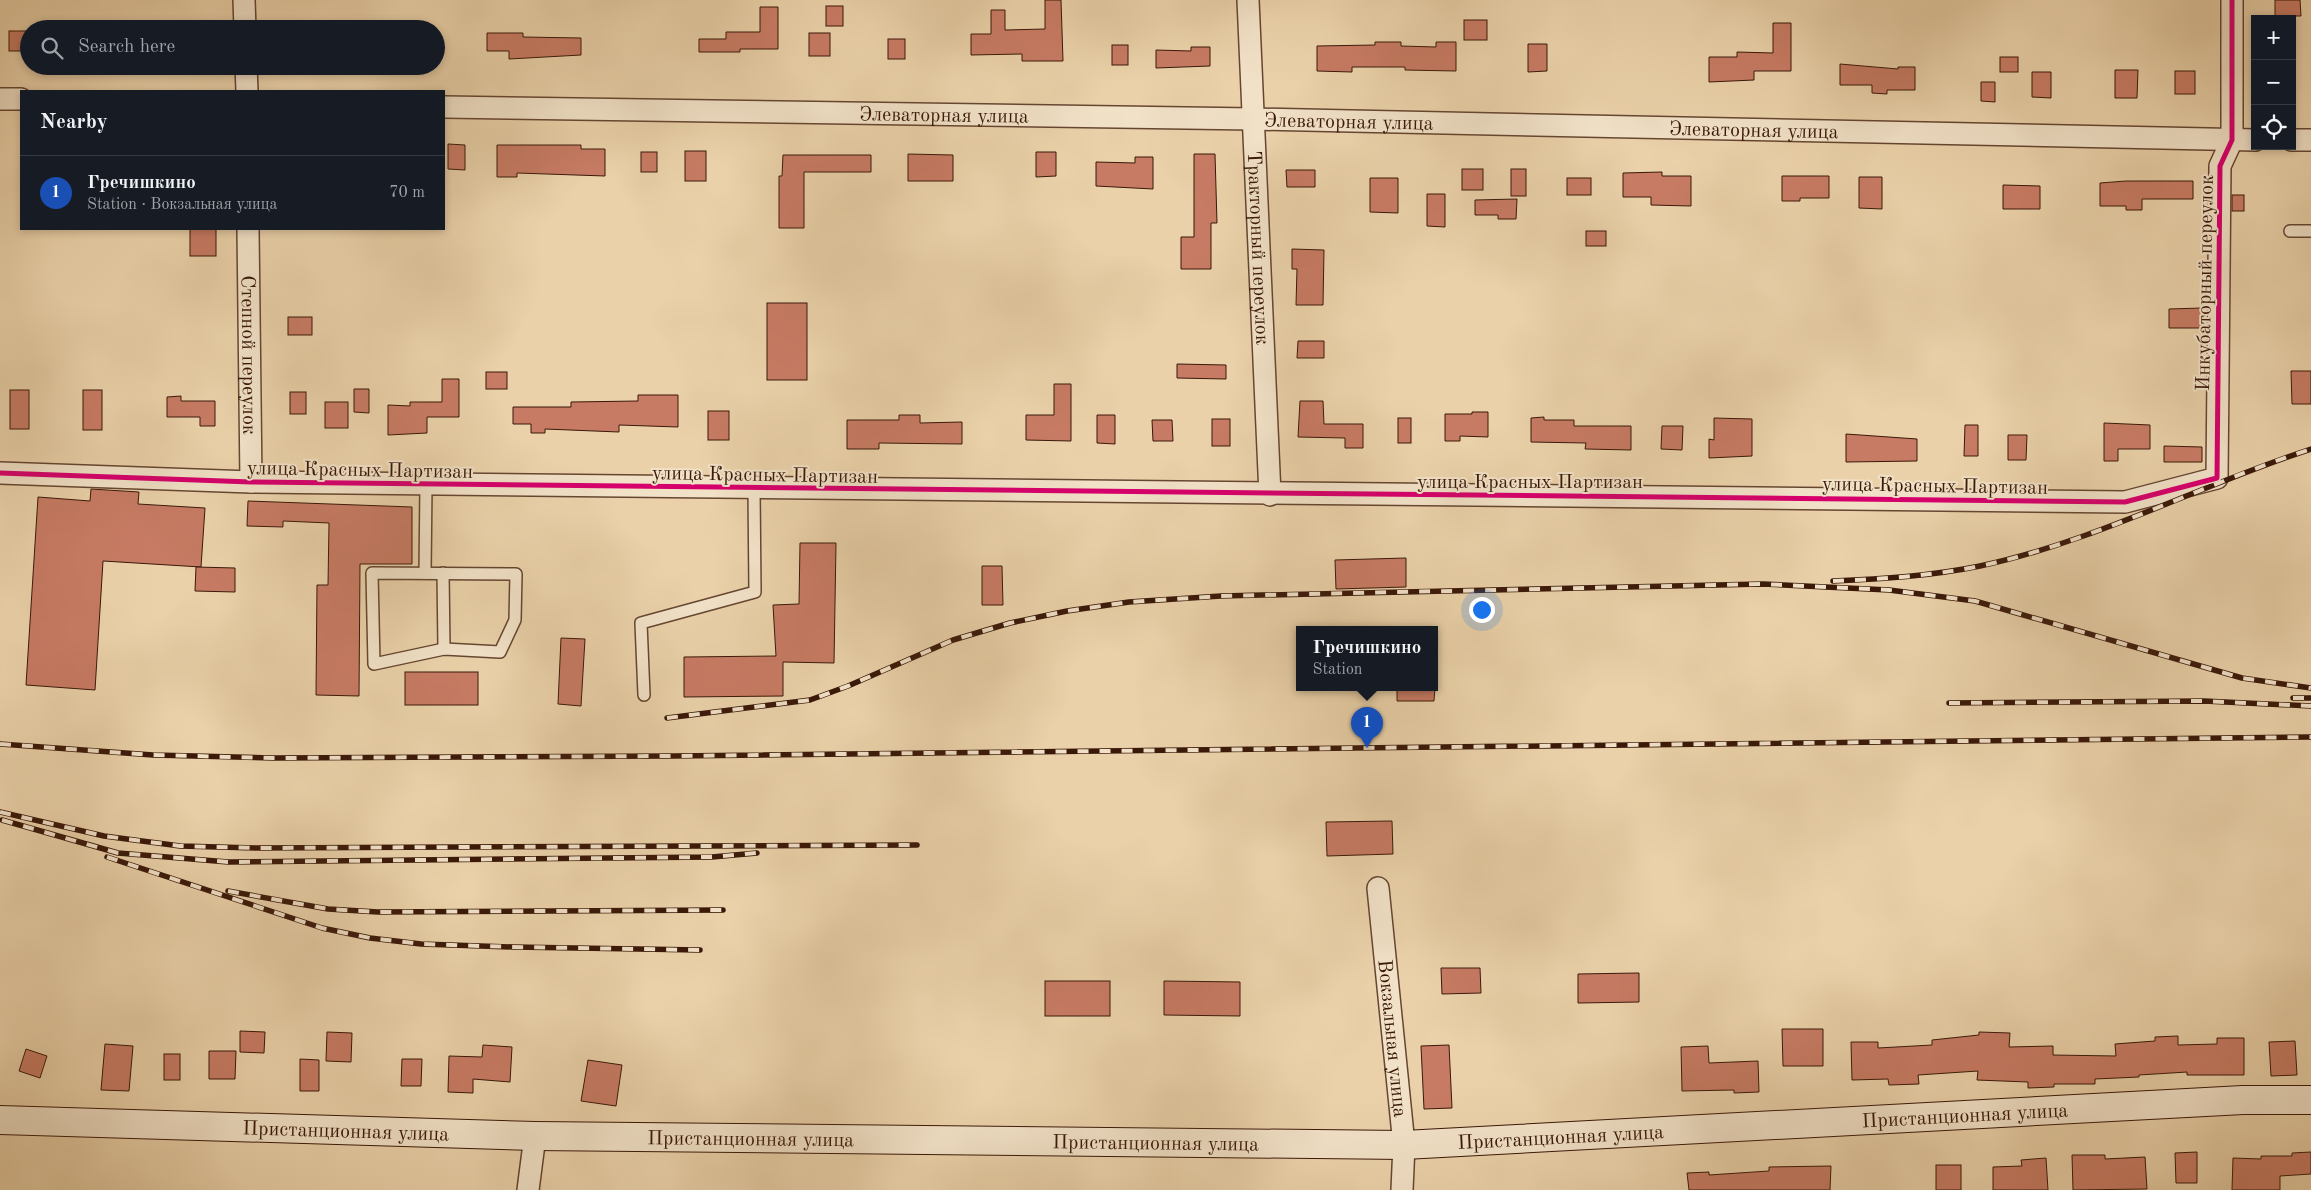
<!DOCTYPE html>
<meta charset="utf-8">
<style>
body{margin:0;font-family:"Old Standard TT",serif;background:#20242c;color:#f1f3f6}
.controls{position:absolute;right:15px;top:15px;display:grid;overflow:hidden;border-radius:0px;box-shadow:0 2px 8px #0003}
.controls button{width:45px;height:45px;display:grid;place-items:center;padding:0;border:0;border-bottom:1px solid #363941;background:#171b24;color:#f1f3f6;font:25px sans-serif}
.you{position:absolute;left:1481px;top:609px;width:18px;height:18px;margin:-12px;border:4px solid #fff;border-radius:50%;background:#1a73e8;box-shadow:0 0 0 8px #1a73e833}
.badge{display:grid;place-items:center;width:32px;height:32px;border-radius:50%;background:#db2777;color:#fff;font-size:16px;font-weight:700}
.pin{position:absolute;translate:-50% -41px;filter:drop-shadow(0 1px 2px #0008)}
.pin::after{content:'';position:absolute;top:26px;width:18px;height:15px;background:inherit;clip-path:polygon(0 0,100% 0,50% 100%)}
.popup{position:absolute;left:1296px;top:626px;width:142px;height:65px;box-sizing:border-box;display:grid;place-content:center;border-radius:0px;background:#171b24;filter:drop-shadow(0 1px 4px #0005);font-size:16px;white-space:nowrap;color:#9ea1a6}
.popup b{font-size:19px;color:#f1f3f6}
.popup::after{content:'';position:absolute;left:50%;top:100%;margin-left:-10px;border:10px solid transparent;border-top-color:#171b24}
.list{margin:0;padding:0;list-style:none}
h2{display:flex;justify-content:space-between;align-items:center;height:65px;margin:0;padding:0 20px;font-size:21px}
h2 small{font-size:16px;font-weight:400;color:#9ea1a6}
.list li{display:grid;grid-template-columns:32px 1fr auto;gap:15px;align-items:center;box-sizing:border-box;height:75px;padding:0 20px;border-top:1px solid #363941}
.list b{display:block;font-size:19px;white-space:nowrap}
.list p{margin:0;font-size:16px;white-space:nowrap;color:#9ea1a6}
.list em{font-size:16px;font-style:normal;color:#9ea1a6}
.icon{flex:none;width:28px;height:28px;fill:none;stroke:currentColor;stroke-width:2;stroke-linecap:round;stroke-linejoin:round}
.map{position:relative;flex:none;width:2311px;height:1190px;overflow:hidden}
.search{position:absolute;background:#171b24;box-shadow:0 2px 8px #0003;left:20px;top:20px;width:425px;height:55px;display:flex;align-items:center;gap:12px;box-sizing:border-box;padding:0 18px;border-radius:28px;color:#9ea1a6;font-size:19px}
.panel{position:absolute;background:#171b24;box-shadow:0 2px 8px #0003;left:20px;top:90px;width:425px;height:140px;border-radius:0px}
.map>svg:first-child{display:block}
</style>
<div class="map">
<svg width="2311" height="1190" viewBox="0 0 2311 1190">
<rect width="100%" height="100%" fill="#ead1a9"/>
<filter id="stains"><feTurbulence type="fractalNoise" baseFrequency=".004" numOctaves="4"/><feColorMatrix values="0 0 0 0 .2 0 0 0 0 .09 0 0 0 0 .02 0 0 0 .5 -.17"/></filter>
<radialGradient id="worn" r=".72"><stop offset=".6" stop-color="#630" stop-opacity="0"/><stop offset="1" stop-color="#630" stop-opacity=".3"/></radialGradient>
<g fill="#c77b64" stroke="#3a1809">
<path d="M1045,0H1061L1063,61H1022V54L971,55V34H991V10H1005V30L1045,29Z"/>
<path d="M2275,0H2300L2301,16H2275Z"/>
<rect x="826" y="6" width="17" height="20"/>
<path d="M760,7H778V49H740V52H699V39H726V32H760Z"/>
<rect x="1464" y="20" width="23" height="20"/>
<path d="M1773,23H1791V71H1754V80L1709,82V57H1737V52L1773,53Z"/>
<rect x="9" y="31" width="20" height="20"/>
<path d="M487,33H523V37L581,38V55L509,59V51H487Z"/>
<rect x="809" y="33" width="21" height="23"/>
<rect x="888" y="39" width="17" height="20"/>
<path d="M1375,42H1401V46L1436,47V42H1456V71L1405,70V67H1352V72L1317,71V46L1375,45Z"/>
<path d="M1528,44H1547V71L1528,72Z"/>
<rect x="1112" y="45" width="16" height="20"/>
<path d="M1191,47H1210V66L1156,68V50L1191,51Z"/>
<rect x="2000" y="57" width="18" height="15"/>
<path d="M1840,64L1898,69V67H1915V90H1887V94L1872,93V85H1840Z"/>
<path d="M2115,70H2138L2137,98H2115Z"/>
<rect x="2175" y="71" width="20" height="23"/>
<path d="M2032,72H2051V98L2032,97Z"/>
<path d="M1981,82H1995V102L1981,101Z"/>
<path d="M448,144L465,145V170L448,169Z"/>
<path d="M497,145H581V149H605V176L517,173V177H497Z"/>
<rect x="685" y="151" width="21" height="30"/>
<rect x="641" y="152" width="16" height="20"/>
<path d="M1036,152H1056V176L1036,177Z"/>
<path d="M908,154L953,155V181H908Z"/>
<path d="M1194,154H1215L1217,223H1211V269H1181V237H1194Z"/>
<path d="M783,155H871V172H804V228H779V176H782Z"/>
<path d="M1135,157H1153V189L1096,186V162L1135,163Z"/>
<rect x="1462" y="169" width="21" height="21"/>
<rect x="1511" y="169" width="15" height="27"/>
<path d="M1286,170H1315V187H1287Z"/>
<path d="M1662,172V176H1691V206L1651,205V197H1623V173Z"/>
<path d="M1782,176H1829V198H1800V201H1782Z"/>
<path d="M1859,177H1882V209L1859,208Z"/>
<path d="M1370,178H1398V213L1370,212Z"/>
<rect x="1567" y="178" width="24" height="17"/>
<path d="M2126,181H2193V199H2142V210H2126V206H2100V183Z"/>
<path d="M2003,185L2040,186V209H2003Z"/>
<path d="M1427,194H1445V227L1427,226Z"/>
<rect x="2232" y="195" width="12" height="16"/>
<path d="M1517,199L1516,219H1498V215H1475V200Z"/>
<rect x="190" y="229" width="26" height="27"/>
<rect x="1586" y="231" width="20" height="15"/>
<path d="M1292,249L1324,250L1323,305H1296L1297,269H1292Z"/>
<rect x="767" y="303" width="40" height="77"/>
<path d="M2202,308V328H2169V309Z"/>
<rect x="288" y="317" width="24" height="18"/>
<path d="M1298,341H1324V358H1297Z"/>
<path d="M1177,364L1226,365V379L1177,378Z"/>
<path d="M2291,371H2311V404H2292Z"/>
<rect x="486" y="372" width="21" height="17"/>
<path d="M442,379H459V417H427V433L388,435V405L410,406V402H442Z"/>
<path d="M1054,384H1071V441L1026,440V415H1054Z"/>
<path d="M354,389H369V413L354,412Z"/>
<rect x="10" y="390" width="19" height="39"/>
<rect x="83" y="390" width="19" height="40"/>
<rect x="290" y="392" width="16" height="22"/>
<path d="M638,395H678V427L619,425V432L545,429V433H531V424H513V407H571V402L638,401Z"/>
<path d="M181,396V401H215V426H200V417H167V397Z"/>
<path d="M1300,401H1323L1324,424H1363V448H1345V438L1298,437Z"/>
<rect x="325" y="402" width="23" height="26"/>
<rect x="708" y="411" width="21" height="29"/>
<path d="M1472,412H1488V437L1460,436V441H1445V414H1472Z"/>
<path d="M899,415H920V423L962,422V444L879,443V449H847V420H899Z"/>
<path d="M1097,415H1115V444L1097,443Z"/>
<path d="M1544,417V420H1574V426H1631V450L1585,449L1586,443L1531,442V418Z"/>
<rect x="1398" y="418" width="13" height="25"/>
<path d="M1714,418L1752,419V456L1709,458V439L1714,440Z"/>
<rect x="1212" y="419" width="18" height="27"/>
<path d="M1152,420H1172L1173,441H1153Z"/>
<path d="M2104,423L2150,425V449H2118V461H2104Z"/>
<path d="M1965,425H1978V456H1964Z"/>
<path d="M1662,426H1683L1682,450L1661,449Z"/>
<path d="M1846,434L1917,439V461L1846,462Z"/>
<path d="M2008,435H2027L2026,460H2008Z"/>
<path d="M2164,446L2202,447V462H2164Z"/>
<path d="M91,489L139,492L138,504L205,508L201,567L103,561L95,690L26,685L38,497L90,501Z"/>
<path d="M248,501L412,507V564H360L359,696L316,695L317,585H328L329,523L283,521V527L247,526Z"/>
<path d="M800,543H836L834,663L783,662V696L684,697V657L776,656L773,605L799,604Z"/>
<path d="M1406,558V587L1336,589L1335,560Z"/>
<path d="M982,566H1002L1003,605H982Z"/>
<path d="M196,567L235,568V592L195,591Z"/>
<path d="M561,638L585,639L581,706L558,704Z"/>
<rect x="405" y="672" width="73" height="33"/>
<path d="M1397,687H1435L1434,701H1397Z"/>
<path d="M1392,821L1393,854L1327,856L1326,822Z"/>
<path d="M1441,968H1480L1481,993L1442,994Z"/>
<path d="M1639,973V1002L1578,1003V974Z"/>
<rect x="1045" y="981" width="65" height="35"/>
<path d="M1164,981L1240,982V1016L1164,1015Z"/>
<path d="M1782,1029H1823V1066H1783Z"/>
<path d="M240,1031L265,1032L264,1053L240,1052Z"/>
<path d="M327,1032L352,1033L351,1062L326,1061Z"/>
<path d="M1979,1032L2010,1033L2009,1047L2053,1046V1055L2116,1056L2115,1044L2155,1041V1037L2178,1036V1045L2217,1044V1038H2244V1075H2187V1072L2139,1075V1077L2095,1079V1084H2054V1087L2028,1088V1082L1977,1080L1978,1071L1918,1075L1919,1084L1889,1085L1888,1079L1852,1080L1851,1042H1878V1048L1932,1045V1040L1979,1035Z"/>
<path d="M2295,1041L2297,1075L2271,1076L2269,1042Z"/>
<path d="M105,1044L133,1046L129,1091L101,1090Z"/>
<path d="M483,1045L512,1047L510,1082L473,1079V1093L448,1092L449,1056L482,1057Z"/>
<path d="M1449,1045L1452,1108L1424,1109L1421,1046Z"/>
<path d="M1708,1046L1709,1063L1758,1061L1759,1092L1734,1093V1090L1682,1091L1681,1047Z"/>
<path d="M26,1049L47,1056L40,1078L19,1071Z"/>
<path d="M209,1051H236L235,1079H209Z"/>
<rect x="164" y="1054" width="16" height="26"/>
<path d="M300,1059L319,1060V1091H300Z"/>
<path d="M402,1059H422L421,1086H401Z"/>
<path d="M588,1060L622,1065L616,1106L581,1101Z"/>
<path d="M2197,1152V1183H2176L2175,1153Z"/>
<path d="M2311,1152V1174L2280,1176V1190H2232L2233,1158L2261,1159V1156H2292V1153Z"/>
<path d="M2072,1155H2105V1159L2145,1157L2147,1189L2073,1190Z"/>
<path d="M2046,1158L2048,1190H1993V1167L2022,1166L2021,1160Z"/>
<rect x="1936" y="1165" width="25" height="25"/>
<path d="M1831,1166L1830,1190H1689L1687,1173L1709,1172V1175L1769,1171V1167Z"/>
</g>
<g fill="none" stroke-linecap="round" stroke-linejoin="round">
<g stroke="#664631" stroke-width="14">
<g id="lane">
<path d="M2290,231H2311"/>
<path d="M372,573L516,574L515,620L500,652L444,649L374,664Z"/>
<path d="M425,573L426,485"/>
<path d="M443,573L444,649"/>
<path d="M644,695L641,623L755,592L754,489"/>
</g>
</g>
<g stroke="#664631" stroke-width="24">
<g id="street">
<path d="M244,0L245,29"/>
<path id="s1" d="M1248,0L1270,495"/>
<path d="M246,66L247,91"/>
<path d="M0,99H21"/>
<path id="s2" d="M444,107L1253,119L2255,140"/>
<path d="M2292,140H2311"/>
<path id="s3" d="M248,229L251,482"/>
<path d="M0,473L251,482L2125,502L2217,478L2220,166L2232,140V0"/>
<path id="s4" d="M1378,888L1404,1145L1402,1190"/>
<path d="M528,1190L535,1136"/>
</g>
</g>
<g stroke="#3a1809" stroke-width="30">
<g id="secondary">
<path id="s5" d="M0,1120L535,1136L1404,1145L2243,1100H2311"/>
</g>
</g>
<use href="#lane" stroke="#f1e1c7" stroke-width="11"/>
<use href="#street" stroke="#f1e1c7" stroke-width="21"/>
<use href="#secondary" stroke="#f1e1c7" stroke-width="28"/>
<g stroke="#3a1809" stroke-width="5.5">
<g id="rail">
<path d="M1833,581C1882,579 1931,576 1980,566C2094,542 2200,485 2311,449"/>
<path d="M2293,698H2311"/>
<path d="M1949,703L2204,701L2311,706"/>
<path d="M667,718L810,700L848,686L953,640L1010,623L1067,611L1129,602L1221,596L1763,584L1889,590L1975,601L2242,678L2311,688"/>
<path d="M0,744L153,755L273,758L673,756L2311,737"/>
<path d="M0,812L104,836L180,846L256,848L917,845"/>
<path d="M2,820L118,853L228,862L712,857L757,853"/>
<path d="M107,857L322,928L370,938L421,944L513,947L700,950"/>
<path d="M228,891L328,909L378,912L723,910"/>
</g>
</g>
<use href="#rail" stroke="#f1e1c7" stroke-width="4" stroke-dasharray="11" stroke-linecap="butt"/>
<g stroke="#f1e1c7" stroke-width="8">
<path id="cycleway" d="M0,473L251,482L2125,502L2217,478L2220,166L2232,140V0"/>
</g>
<use href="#cycleway" stroke="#d6006c" stroke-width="5"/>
</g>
<g text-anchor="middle" stroke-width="4" stroke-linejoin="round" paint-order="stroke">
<g font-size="20" fill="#3a1809" stroke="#f1e1c7">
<text dy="7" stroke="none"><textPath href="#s2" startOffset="500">Элеваторная улица</textPath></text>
<text dy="7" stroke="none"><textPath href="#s2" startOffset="905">Элеваторная улица</textPath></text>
<text dy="7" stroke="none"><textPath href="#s2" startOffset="1310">Элеваторная улица</textPath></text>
<text dy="7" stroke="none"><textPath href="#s1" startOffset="248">Тракторный переулок</textPath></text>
<text transform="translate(2204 283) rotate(-89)" y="7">Инкубаторный переулок</text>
<text dy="7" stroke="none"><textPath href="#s3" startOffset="126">Степной переулок</textPath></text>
<text transform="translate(360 469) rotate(1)" y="7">улица Красных Партизан</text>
<text transform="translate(765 474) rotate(1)" y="7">улица Красных Партизан</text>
<text x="1530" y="488">улица Красных Партизан</text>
<text transform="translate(1935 485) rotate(1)" y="7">улица Красных Партизан</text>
<text dy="7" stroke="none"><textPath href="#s4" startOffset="151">Вокзальная улица</textPath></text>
<text dy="7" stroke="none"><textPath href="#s5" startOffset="1966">Пристанционная улица</textPath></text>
<text dy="7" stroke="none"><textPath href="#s5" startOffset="346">Пристанционная улица</textPath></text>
<text dy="7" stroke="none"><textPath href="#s5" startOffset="1561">Пристанционная улица</textPath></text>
<text dy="7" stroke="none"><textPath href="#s5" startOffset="751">Пристанционная улица</textPath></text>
<text dy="7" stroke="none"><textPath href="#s5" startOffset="1156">Пристанционная улица</textPath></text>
</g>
</g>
<rect width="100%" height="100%" filter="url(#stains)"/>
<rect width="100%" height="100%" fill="url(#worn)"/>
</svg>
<div class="controls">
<button>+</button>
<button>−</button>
<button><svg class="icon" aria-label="locate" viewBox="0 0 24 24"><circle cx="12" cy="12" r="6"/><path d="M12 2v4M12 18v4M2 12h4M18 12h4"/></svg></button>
</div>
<div class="you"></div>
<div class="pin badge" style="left:1367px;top:748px;background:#1a4fb4">1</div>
<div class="popup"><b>Гречишкино</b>Station</div>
<div class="search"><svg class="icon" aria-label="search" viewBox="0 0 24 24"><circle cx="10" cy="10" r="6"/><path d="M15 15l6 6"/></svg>Search here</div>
<section class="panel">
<h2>Nearby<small></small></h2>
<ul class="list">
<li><span class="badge" style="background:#1a4fb4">1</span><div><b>Гречишкино</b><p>Station · Вокзальная улица</p></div><em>70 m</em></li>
</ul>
</section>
</div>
